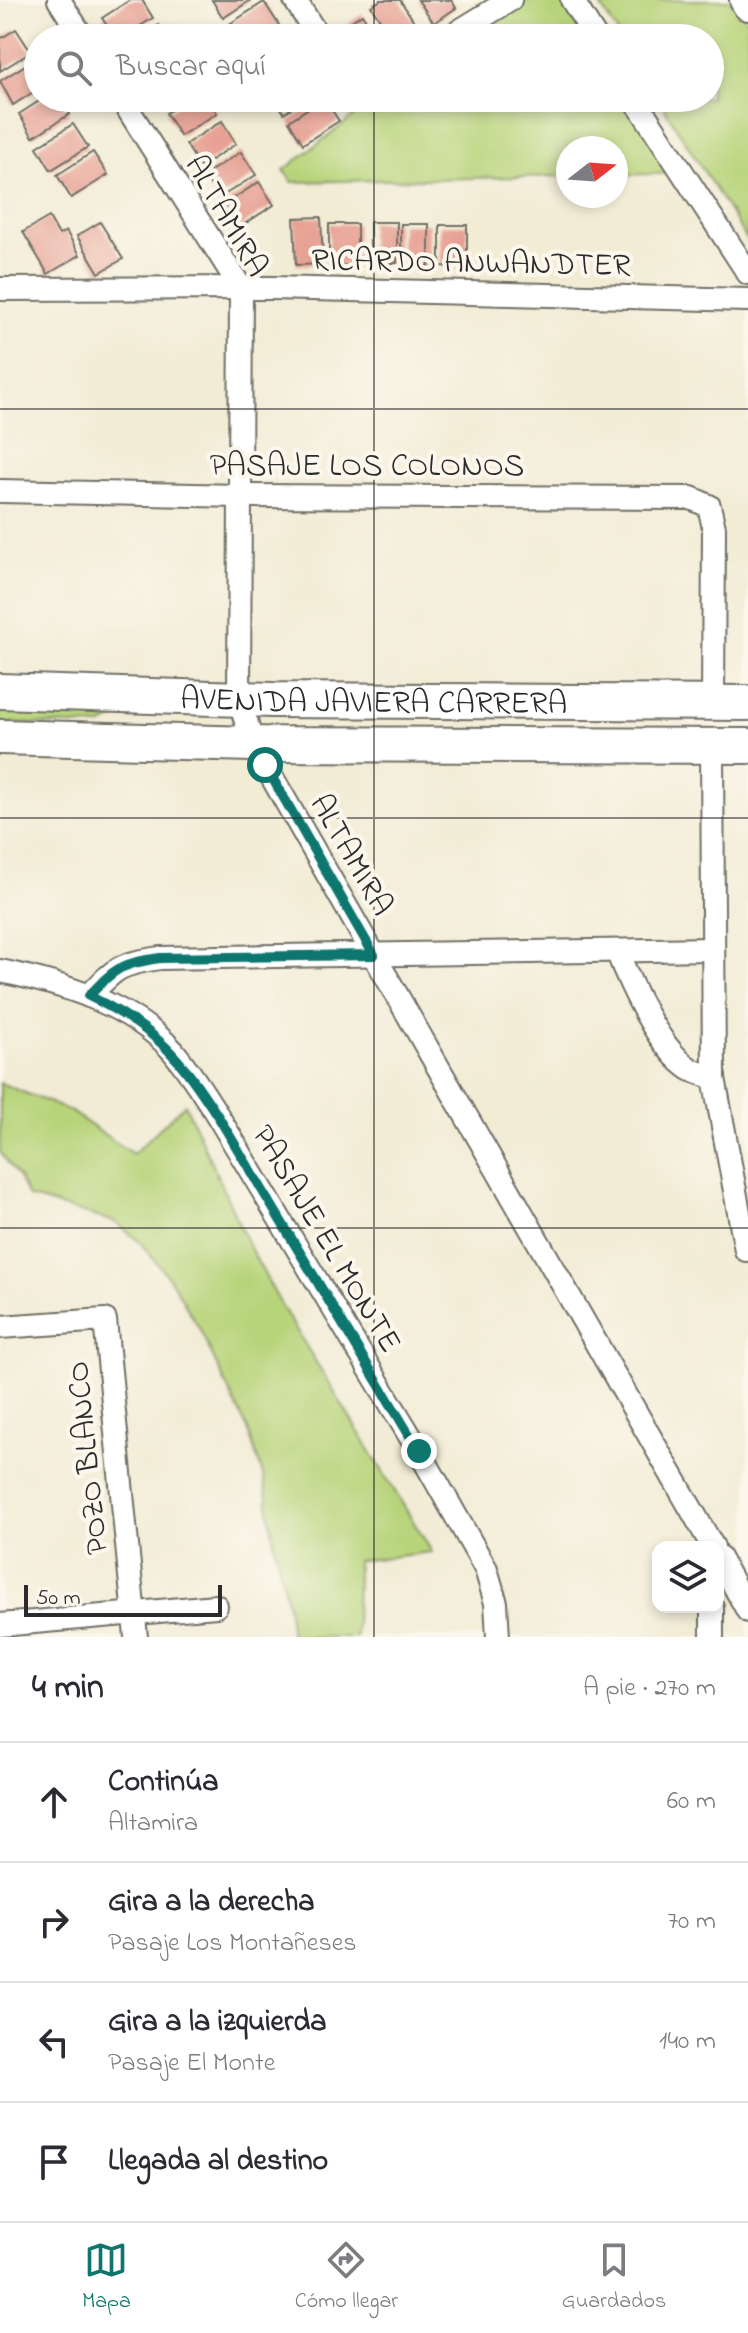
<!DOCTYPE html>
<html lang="es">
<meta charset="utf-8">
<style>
body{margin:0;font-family:"Indie Flower",sans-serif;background:#f2f2f3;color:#2b2b33}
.controls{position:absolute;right:24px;bottom:24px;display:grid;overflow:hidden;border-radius:16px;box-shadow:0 4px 12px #0003}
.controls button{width:72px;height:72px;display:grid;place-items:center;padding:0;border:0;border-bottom:2px solid #e1e1e2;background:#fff;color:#2b2b33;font:40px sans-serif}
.compass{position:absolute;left:556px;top:136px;width:72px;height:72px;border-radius:50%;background:#fff;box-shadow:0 4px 12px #0003;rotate:73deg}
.scale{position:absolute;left:24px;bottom:20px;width:198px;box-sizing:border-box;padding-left:8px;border:4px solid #2b2b2b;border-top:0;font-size:22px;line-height:28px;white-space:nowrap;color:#2b2b2b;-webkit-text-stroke:6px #fbf7ec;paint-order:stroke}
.stop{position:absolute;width:24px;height:24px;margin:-18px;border:6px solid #0f766e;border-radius:50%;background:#fff}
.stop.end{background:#0f766e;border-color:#fff;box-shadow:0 2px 8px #0008}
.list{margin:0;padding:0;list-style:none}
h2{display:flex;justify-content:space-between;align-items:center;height:104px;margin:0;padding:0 32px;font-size:34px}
h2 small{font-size:26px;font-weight:400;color:#7c7c81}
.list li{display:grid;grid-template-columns:52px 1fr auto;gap:24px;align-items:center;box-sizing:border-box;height:120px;padding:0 32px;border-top:2px solid #e1e1e2}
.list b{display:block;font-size:30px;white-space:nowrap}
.list p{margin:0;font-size:26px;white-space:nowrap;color:#7c7c81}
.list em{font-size:26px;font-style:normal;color:#7c7c81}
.icon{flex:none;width:44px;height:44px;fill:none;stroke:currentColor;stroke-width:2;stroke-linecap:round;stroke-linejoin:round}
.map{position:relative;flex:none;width:748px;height:1637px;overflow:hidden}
.search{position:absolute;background:#fff;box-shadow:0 4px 12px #0003;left:24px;right:24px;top:24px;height:88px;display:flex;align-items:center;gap:20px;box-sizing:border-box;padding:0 28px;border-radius:44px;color:#7c7c81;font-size:30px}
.sheet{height:584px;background:#fff}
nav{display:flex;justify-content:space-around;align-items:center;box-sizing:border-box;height:112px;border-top:2px solid #e1e1e2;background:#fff;font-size:22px;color:#7c7c81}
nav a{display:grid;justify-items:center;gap:4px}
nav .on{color:#0f766e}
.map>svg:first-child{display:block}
</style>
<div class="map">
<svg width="748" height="1637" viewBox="0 0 748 1637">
<rect width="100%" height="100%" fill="#fbf7ec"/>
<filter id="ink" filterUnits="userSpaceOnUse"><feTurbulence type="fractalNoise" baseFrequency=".0125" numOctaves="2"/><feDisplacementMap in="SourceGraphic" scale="16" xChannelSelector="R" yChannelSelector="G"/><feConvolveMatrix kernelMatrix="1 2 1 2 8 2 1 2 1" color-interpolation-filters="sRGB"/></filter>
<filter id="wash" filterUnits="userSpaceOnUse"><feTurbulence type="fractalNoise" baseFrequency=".006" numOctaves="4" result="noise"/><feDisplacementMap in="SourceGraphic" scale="32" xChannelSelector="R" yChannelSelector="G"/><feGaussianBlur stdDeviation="1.8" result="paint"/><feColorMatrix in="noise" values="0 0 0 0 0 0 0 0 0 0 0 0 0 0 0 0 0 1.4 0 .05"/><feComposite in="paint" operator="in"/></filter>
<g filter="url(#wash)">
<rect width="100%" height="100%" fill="#f2ecd5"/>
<g fill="#b8d47a" stroke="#728052" stroke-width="2">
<path d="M510,0H572L596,38H448Z"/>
<path d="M597,0H733L748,23V241L658,98H710V38H621Z"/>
<path d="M357,98H634L681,173L616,175V148H568V176L292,182L284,170L363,109Z"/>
<path d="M0,707L131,711L100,726L0,723Z"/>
<path d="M0,1083L68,1110L133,1154L185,1104L247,1242L281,1305L432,1552L357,1561L356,1637H291L287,1602L274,1543L264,1478L248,1430L198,1326L170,1279L140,1242L115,1222L28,1197L19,1178L0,1152Z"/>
</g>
<g id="blocks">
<g fill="#e7a093">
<path d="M130,0H142L153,18L121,38H115L102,18Z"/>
<path d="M212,0H251L223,18Z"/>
<path d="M381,0H400L419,29L406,38H392L371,6Z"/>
<path d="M418,0H451L456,8L434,23Z"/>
<path d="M264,2L279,25L258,38H237L228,25Z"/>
<path d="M362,14L378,38H346L340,29Z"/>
<path d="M159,25L167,38H140Z"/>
<path d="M16,29L31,52L0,71V39Z"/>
<path d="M35,59L38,64V89L13,105L0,81Z"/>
<path d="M44,98H60L70,114L33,137L19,114Z"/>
<path d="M190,98H207L217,113L180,136L166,113Z"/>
<path d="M274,98H308L284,113Z"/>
<path d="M324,98L339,121L303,144L289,121Z"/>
<path d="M222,121L236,144L200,167L186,144Z"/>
<path d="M73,124L88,147L51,170L37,147Z"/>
<path d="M93,152L108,175L71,198L57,175Z"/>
<path d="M241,152L256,175L219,198L204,175Z"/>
<path d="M259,182L274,205L238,228L223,205Z"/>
<path d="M49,217L59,235L66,231L80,255L48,274L23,232Z"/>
<path d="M321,217L323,264L296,265L294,218Z"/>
<path d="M100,222L123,259L99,273L77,236Z"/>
<rect x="370" y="222" width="27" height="41"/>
<path d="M329,224H357V266L329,265Z"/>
<rect x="401" y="224" width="28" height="42"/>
<path d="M440,225H467V267L440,266Z"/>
</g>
</g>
</g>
<g filter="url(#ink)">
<use href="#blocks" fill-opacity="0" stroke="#716f66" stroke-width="2"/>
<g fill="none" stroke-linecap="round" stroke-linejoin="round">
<g stroke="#716f66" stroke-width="26">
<g id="street">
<path d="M59,0L83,38"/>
<path d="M295,0L319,38"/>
<path d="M572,0L596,38"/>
<path d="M448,38L510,0"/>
<path d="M121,98L241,288L239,699L253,744L713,1547"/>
<path d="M634,98L748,273"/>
<path d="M0,289L272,288L748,300"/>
<path d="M0,491L242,496L691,498L709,506L714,528L713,702"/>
<path d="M712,747L714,1078L746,1250"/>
<path d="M617,951C630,984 659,1049 690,1069C697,1073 706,1075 714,1078"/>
<path d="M0,971C60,983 130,1003 173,1051C190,1072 205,1095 219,1118L419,1451L486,1569L496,1603L498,1637"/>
<path d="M89,996C116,967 120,964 160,958L712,949"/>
<path d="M0,1327L105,1320L136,1637"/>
<path d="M718,1556L748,1611"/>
<path d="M0,1625L216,1606"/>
<path d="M712,1637V1607"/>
</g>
</g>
<g stroke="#716f66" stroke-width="34">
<path id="secondary" d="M745,0L748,5"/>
</g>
<g stroke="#716f66" stroke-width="38">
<g id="primary">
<path id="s1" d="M0,691L272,700L748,703"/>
<path d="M0,737L253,744L748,746"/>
</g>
</g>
<use href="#street" stroke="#fff" stroke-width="22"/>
<use href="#secondary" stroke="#fff" stroke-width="30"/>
<use href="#primary" stroke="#fff" stroke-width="34"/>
</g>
</g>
<g fill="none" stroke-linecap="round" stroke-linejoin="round" filter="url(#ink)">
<path stroke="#0f766e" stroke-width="10" d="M265,765L374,955L160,958C120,964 116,967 89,996C157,1029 179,1056 219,1118L419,1451"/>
</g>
<path fill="none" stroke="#2b2b2b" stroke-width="2" stroke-opacity="0.55" d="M374,0V38M374,98V1637M0,409H748M0,818H748M0,1228H748"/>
<g text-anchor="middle" stroke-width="8" stroke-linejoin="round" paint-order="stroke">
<g font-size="32" fill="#2b2b2b" stroke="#fbf7ec">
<text transform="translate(228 215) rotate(60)" y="11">ALTAMIRA</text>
<text transform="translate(471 261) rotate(1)" y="11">RICARDO ANWANDTER</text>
<text x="367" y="475">PASAJE LOS COLONOS</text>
<text dy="11" stroke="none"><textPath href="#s1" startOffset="374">AVENIDA JAVIERA CARRERA</textPath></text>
<text transform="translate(353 854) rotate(60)" y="11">ALTAMIRA</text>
<text transform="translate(328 1238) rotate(59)" y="11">PASAJE EL MONTE</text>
<text transform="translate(86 1458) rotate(-96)" y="11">POZO BLANCO</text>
</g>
</g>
</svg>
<div class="controls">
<button><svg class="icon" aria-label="layers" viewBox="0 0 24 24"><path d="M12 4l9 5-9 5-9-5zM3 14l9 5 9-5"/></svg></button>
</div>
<svg class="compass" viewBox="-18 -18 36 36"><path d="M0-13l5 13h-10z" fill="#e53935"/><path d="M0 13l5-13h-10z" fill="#7c7c81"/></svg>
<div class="scale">50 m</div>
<div class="stop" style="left:265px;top:765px"></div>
<div class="stop end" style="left:419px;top:1451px"></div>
<div class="search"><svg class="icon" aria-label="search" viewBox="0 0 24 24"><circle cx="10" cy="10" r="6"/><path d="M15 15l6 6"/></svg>Buscar aquí</div>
</div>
<section class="sheet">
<h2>4 min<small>A pie · 270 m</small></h2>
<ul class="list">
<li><svg class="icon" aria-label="ahead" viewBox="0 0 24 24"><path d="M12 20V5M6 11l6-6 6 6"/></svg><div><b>Continúa</b><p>Altamira</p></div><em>60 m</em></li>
<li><svg class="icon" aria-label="right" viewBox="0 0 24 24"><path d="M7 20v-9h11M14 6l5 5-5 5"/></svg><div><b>Gira a la derecha</b><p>Pasaje Los Montañeses</p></div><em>70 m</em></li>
<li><svg class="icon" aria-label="left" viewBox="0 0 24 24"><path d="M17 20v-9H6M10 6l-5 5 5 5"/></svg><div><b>Gira a la izquierda</b><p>Pasaje El Monte</p></div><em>140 m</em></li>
<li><svg class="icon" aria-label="arrive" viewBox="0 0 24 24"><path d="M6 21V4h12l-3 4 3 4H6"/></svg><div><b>Llegada al destino</b></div></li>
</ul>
</section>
<nav>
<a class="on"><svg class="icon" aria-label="map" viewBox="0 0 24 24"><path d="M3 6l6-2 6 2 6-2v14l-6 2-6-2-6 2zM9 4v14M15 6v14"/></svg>Mapa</a>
<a><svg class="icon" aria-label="directions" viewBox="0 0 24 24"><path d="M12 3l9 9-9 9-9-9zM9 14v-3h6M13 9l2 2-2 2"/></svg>Cómo llegar</a>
<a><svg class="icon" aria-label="saved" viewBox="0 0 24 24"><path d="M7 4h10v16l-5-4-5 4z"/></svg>Guardados</a>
</nav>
